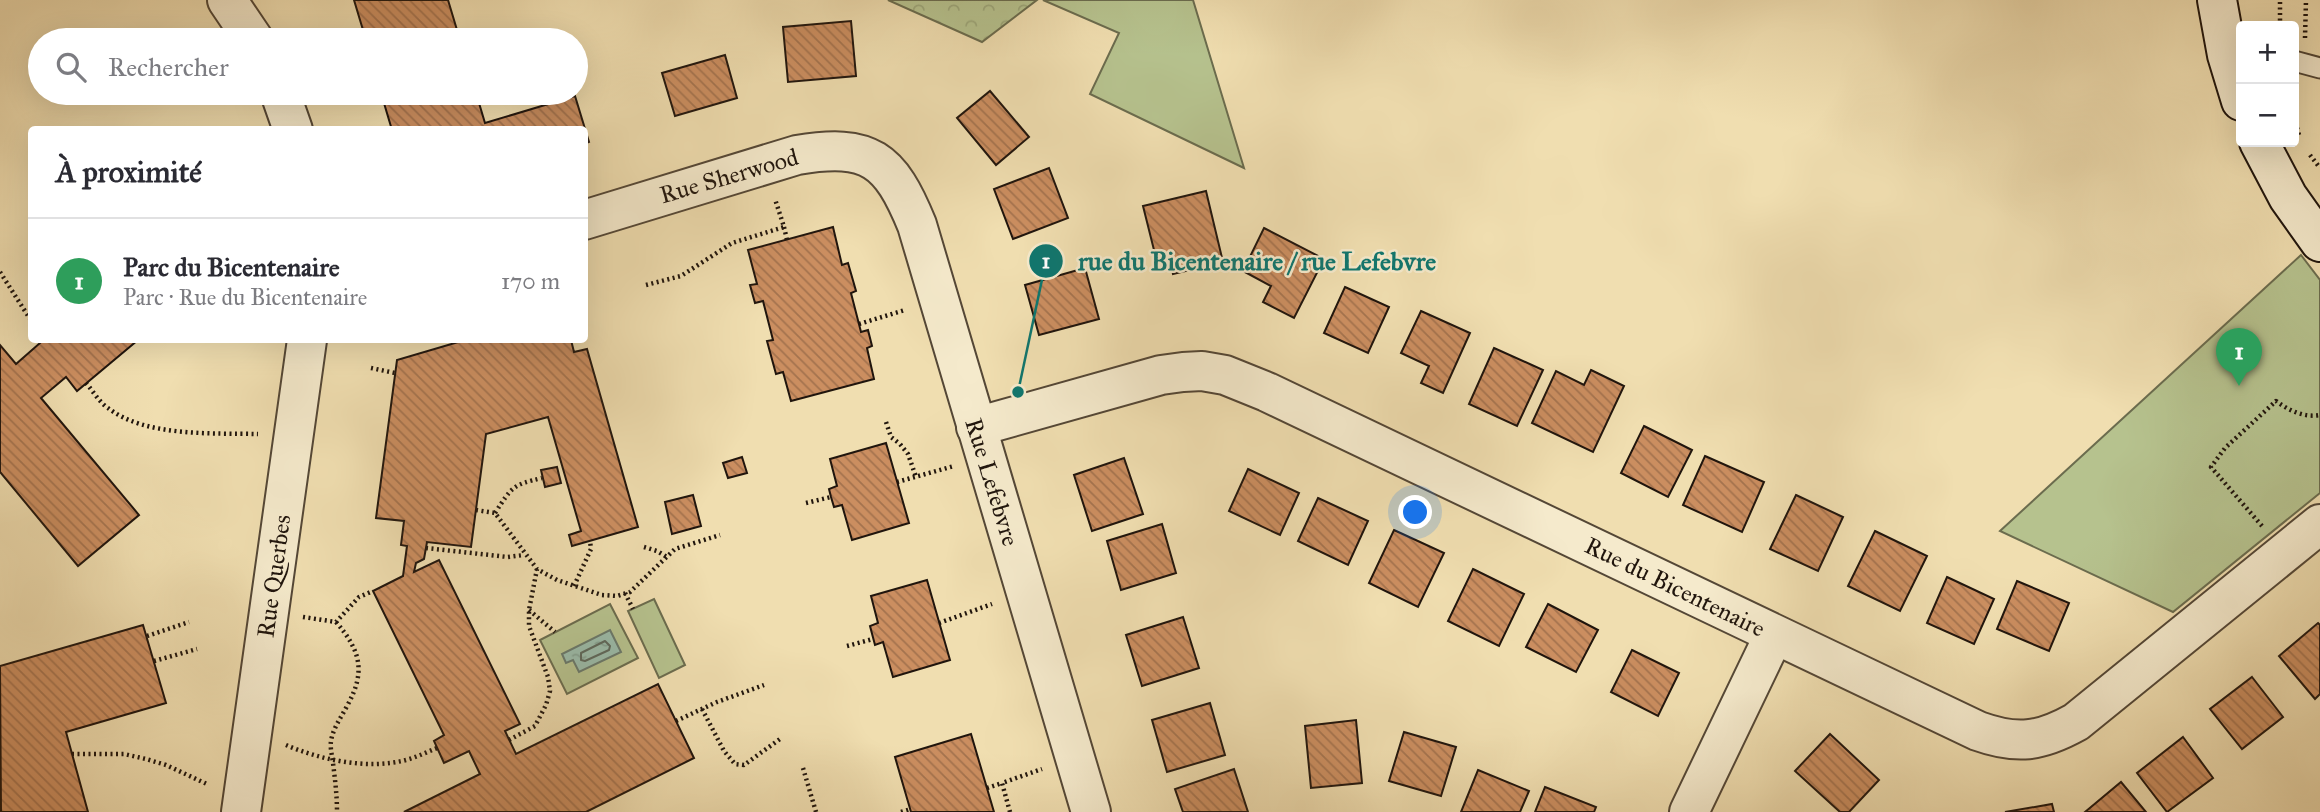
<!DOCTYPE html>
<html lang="fr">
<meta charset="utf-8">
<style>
body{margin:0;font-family:"IM FELL Great Primer",serif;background:#f7f7f7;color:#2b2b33}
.controls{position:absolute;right:21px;top:21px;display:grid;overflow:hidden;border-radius:7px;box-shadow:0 7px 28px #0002}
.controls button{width:63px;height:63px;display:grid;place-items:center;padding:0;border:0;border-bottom:2px solid #e1e1e2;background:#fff;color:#2b2b33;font:35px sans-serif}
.you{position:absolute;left:1416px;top:513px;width:24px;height:24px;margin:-18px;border:5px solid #fff;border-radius:50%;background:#1a73e8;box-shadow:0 0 0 10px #1a73e833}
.badge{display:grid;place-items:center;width:46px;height:46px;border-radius:50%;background:#8f2418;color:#fff;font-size:23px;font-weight:700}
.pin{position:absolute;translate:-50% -58px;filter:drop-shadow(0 2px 4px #0008)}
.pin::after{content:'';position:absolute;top:37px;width:24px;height:21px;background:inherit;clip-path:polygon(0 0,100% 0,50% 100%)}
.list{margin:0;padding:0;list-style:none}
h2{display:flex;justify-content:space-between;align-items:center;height:91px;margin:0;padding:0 28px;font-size:30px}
h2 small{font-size:23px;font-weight:400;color:#7c7c81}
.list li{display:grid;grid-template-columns:46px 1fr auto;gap:21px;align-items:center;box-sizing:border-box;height:126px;padding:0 28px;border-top:2px solid #e1e1e2}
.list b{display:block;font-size:26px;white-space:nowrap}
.list p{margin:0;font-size:23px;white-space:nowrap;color:#7c7c81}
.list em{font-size:23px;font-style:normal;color:#7c7c81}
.icon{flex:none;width:38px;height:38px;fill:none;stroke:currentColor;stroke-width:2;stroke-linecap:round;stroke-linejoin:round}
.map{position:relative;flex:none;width:2320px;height:812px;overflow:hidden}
.search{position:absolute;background:#fff;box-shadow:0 7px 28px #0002;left:28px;top:28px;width:560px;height:77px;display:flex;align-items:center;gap:18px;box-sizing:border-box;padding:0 24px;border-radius:38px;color:#7c7c81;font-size:26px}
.panel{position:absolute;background:#fff;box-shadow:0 7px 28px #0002;left:28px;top:126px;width:560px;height:217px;border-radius:7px}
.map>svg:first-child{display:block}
</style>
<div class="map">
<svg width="2320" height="812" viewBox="0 0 2320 812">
<defs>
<pattern id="forest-crowns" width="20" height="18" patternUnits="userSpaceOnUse" patternTransform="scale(1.75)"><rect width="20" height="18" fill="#b6c28e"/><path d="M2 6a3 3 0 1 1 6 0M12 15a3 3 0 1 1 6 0" fill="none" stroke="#9ca679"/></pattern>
<pattern id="water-ripples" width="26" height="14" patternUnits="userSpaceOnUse" patternTransform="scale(1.75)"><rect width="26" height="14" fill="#9abcab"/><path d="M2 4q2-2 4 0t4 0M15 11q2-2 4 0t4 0" fill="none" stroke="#84a192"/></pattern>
<pattern id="building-back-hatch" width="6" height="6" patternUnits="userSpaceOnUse" patternTransform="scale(1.75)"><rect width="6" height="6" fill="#cb8e60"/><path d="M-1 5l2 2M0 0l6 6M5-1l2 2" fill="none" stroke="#a4734e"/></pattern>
</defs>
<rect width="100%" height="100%" fill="#f0deb0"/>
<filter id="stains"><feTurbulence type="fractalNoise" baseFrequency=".00286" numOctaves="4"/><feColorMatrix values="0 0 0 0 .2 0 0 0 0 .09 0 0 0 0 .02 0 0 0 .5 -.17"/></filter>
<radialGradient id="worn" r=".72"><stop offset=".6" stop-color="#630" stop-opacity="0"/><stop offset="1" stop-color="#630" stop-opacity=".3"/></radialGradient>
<g fill="#b6c28e" stroke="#6b6c4e" stroke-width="2">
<path d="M1043,0H1193L1244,168L1090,94L1119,33Z"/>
<path d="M2301,255L2320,280V493L2173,612L2000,531Z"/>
<path d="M654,599L685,665L659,678L628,611Z"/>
<path d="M610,604L638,658L567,694L540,640Z"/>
</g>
<path fill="url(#forest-crowns)" stroke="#6b6c4e" stroke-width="2" d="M888,0H1037L982,42Z"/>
<path fill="url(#water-ripples)" stroke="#69796c" stroke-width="2" d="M610,630L621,652L579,672L573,660L566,663L562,654Z"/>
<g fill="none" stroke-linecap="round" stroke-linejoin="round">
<path stroke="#5d685c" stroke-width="2" d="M605,641L610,646L609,650L585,661L581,660V653Z"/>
</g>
<g fill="url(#building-back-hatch)" stroke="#20150d" stroke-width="2">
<path d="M354,0H448L460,40H366Z"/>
<path d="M851,21L856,76L788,82L783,27Z"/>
<path d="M725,55L737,98L675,116L662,73Z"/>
<path d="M990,91L1029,137L996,165L957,118Z"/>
<path d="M381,93H476L485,123L575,96L589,142L584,144V130H392Z"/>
<path d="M1049,168L1068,218L1013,239L994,189Z"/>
<path d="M1206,191L1223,262L1173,274L1169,255L1156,258L1143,206Z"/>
<path d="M833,227L842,265L848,263L856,291L851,293L861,332L868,330L872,346L867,348L874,379L791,401L783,372L776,374L767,341L773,340L763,301L755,303L750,285L757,284L748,250Z"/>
<path d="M1264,228L1324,259L1294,318L1263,302L1271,286L1243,271Z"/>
<path d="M1085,268L1099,319L1039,335L1025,285Z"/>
<path d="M1345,287L1389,307L1368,353L1324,333Z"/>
<path d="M1421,311L1470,333L1443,393L1421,383L1429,366L1401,353Z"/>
<path d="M37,340H138L77,391L66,377L41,398L139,515L78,566L0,472V345L16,364L40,343Z"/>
<path d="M465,340H571L574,352L587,349L638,527L572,546L569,535L581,531L548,417L486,434L471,547L427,542L424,559L416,563L414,572L439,560L520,724L505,731L516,754L658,684L694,758L586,812H404L480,774L469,751L444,763L434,741L444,735L373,591L403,576L407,546L401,545L404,521L376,518L397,360Z"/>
<path d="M1494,348L1543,370L1517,426L1469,404Z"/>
<path d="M1591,370L1624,386L1593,452L1532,423L1556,371L1584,385Z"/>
<path d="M1644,426L1692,450L1668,497L1621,473Z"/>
<path d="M886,443L909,523L852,540L842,505L834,507L831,497L829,489L837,486L830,459Z"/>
<path d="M1705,456L1764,482L1742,532L1683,505Z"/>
<path d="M742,457L747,473L728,478L723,463Z"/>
<path d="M1124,458L1143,514L1092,531L1074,475Z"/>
<path d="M557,467L561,483L545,487L541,470Z"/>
<path d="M1248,469L1299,493L1280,535L1229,511Z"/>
<path d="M693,495L701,526L672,534L665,502Z"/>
<path d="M1796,495L1843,517L1818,571L1770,549Z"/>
<path d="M1318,498L1368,521L1348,565L1298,541Z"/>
<path d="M1162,524L1176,573L1121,590L1107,541Z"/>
<path d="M1394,530L1444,553L1418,607L1369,583Z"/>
<path d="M1875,531L1927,556L1900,611L1848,586Z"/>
<path d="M1473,569L1524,594L1499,646L1448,621Z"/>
<path d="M1947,577L1994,599L1974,644L1927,623Z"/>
<path d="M927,580L950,660L893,677L883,642L875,645L870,626L878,623L871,596Z"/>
<path d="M2017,581L2069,603L2049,651L1997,629Z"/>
<path d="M1548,604L1598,630L1576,672L1526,647Z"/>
<path d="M1183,617L1199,668L1142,686L1126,635Z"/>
<path d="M2318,623L2320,625V694L2315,699L2279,656Z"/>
<path d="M143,625L166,703L66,732L88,812H1L0,666Z"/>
<path d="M1632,650L1679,673L1658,716L1611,692Z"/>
<path d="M2252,677L2283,717L2242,749L2210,709Z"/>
<path d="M1210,703L1225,755L1167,772L1152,720Z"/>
<path d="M1356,720L1362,783L1311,788L1305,726Z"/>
<path d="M1404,732L1456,747L1441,796L1389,781Z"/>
<path d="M971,734L994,812H911L895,757Z"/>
<path d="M1830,734L1879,780L1849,812H1840L1795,771Z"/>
<path d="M2183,737L2213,778L2167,812L2137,773Z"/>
<path d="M1234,769L1248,812H1183L1175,789Z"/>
<path d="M1478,770L1529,791L1520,812H1461Z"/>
<path d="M2121,782L2146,812H2085Z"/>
<path d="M1545,787L1596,807L1594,812H1535Z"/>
<path d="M2052,804L2054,812H2005Z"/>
</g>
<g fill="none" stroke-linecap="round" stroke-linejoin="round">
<g stroke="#544736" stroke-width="23">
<path id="lane" d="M2294,61L2320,68"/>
</g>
<g stroke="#544736" stroke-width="42">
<g id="street">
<path d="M227,0L254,40"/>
<path d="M280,93L293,130"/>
<path d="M584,220L797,155C870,143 890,159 917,225L1091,812"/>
<path d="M976,427L1161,375L1183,372L1202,371L1225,375L1267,392L1978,731C2017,745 2040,742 2076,722L2320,524"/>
<path d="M241,812L307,340"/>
<path d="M1689,812L1774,635"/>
</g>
</g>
<g stroke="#20150d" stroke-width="42">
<g id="secondary">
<path d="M2217,0L2227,55L2241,101"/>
<path d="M2259,142L2288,197L2320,242"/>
</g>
</g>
<g stroke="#20150d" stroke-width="4.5" stroke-dasharray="2 3.5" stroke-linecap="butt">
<path d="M2280,26V0"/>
<path d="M2305,38L2306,0"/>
<path d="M2294,117L2299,135"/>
<path d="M2310,155L2320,168"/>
<path d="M784,227L787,240"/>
<path d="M0,272L32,322"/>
<path d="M646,285L681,276L732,243L784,227L775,199"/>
<path d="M859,324L905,310"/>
<path d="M371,368L395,373"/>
<path d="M86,383C93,391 99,402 108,408C145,437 213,433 258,434"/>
<path d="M886,422L891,437L900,444L908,454L916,477"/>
<path d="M897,482L954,466"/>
<path d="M806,503L831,497"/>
<path d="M476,510L495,513L537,569L557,580L602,595L617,596L630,592L675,549L720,535"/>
<path d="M495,513C512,487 512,485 542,478"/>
<path d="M2262,526L2211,467L2225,448L2276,401C2288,410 2304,418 2320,415"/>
<path d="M644,547L657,551L667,557"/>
<path d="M426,548L508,557L524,555"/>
<path d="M574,586L591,549L590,541"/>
<path d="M625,593L633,609"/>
<path d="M529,610L555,632"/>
<path d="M303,617L336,622L359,597L373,591"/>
<path d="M336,622C361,651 366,672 347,706C341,718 333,728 331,741C330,748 332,755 333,763C335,779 337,795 337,812"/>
<path d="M939,623L992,604"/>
<path d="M147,636L189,622"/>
<path d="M847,646L873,639"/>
<path d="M154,661L197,649"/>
<path d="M702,709L724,751L735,764L744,765L780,739"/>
<path d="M676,721L717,702L764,685"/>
<path d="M509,740L535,726L546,705L550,691L548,677L529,626V610L537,569"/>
<path d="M286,745C321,760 368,770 406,760C417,757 427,752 437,748"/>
<path d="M72,754H124L146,759L166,765L209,785"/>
<path d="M803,768L816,812"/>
<path d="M987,788L1002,783"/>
<path d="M901,812L911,809"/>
<path d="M1010,812L1002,783L1042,769"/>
</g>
<use href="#lane" stroke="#f5eacc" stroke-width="19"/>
<use href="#street" stroke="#f5eacc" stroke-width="38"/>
<use href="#secondary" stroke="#f5eacc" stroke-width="38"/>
</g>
<g text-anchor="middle" stroke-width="5" stroke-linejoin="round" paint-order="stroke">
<g font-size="24" fill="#20150d" stroke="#f5eacc">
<text transform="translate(729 176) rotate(-16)" y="8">Rue Sherwood</text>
<text transform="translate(992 482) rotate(73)" y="8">Rue Lefebvre</text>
<text transform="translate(274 576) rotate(-82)" y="8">Rue Querbes</text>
<text transform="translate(1675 587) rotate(26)" y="8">Rue du Bicentenaire</text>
</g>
</g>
<path fill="none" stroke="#0f766e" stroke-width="2.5" d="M1018 392L1046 261"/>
<g fill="#0f766e" stroke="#f5eacc" stroke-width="2.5">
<circle cx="1018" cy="392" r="7"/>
<circle cx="1046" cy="261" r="18"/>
</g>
<g font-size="21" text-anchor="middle" font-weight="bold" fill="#fff">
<text x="1046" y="268">1</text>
</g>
<g font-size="26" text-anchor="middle" font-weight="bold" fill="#0f766e" stroke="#f5eacc" stroke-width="5" stroke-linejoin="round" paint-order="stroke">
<text x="1257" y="270">rue du Bicentenaire / rue Lefebvre</text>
</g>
<rect width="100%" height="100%" filter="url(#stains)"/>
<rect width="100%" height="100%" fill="url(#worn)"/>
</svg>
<div class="controls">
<button>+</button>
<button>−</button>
</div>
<div class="you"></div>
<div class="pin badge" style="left:2239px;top:386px;background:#2e9e5b">1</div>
<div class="search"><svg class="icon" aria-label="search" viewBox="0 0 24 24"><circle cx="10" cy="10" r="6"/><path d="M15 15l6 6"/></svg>Rechercher</div>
<section class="panel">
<h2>À proximité<small></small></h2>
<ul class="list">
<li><span class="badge" style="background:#2e9e5b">1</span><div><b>Parc du Bicentenaire</b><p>Parc · Rue du Bicentenaire</p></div><em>170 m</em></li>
</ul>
</section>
</div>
